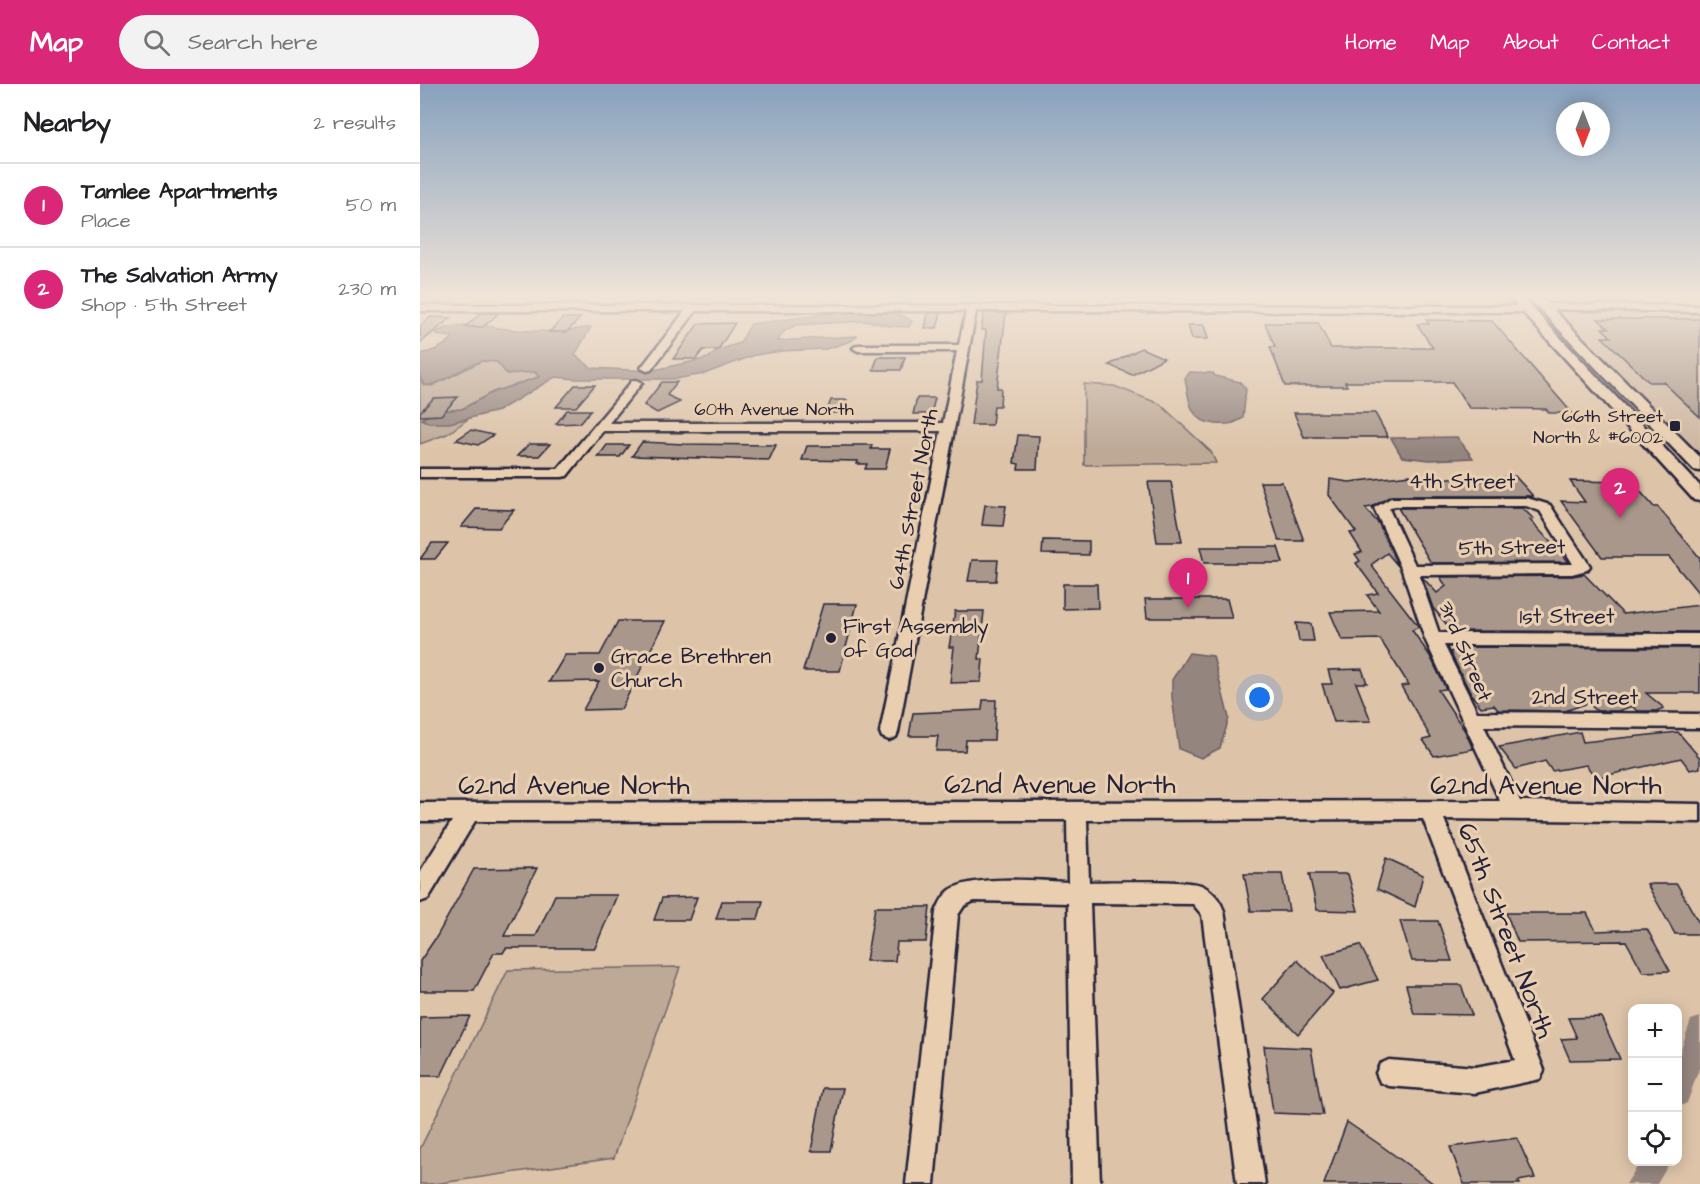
<!DOCTYPE html>
<meta charset="utf-8">
<style>
body{margin:0;font-family:"Architects Daughter",sans-serif;background:#f2f2f2;color:#202124}
.controls{position:absolute;right:18px;bottom:18px;display:grid;overflow:hidden;border-radius:12px;box-shadow:0 3px 15px #0003}
.controls button{width:54px;height:54px;display:grid;place-items:center;padding:0;border:0;border-bottom:2px solid #e0e0e0;background:#fff;color:#202124;font:30px sans-serif}
.compass{position:absolute;left:1136px;top:18px;width:54px;height:54px;border-radius:50%;background:#fff;box-shadow:0 3px 15px #0003;rotate:180deg}
.you{position:absolute;left:840px;top:614px;width:21px;height:21px;margin:-15px;border:4px solid #fff;border-radius:50%;background:#1a73e8;box-shadow:0 0 0 9px #1a73e833}
.badge{display:grid;place-items:center;width:39px;height:39px;border-radius:50%;background:#db2777;color:#fff;font-size:20px;font-weight:700}
.pin{position:absolute;translate:-50% -50px;filter:drop-shadow(0 2px 3px #0008)}
.pin::after{content:'';position:absolute;top:32px;width:21px;height:18px;background:inherit;clip-path:polygon(0 0,100% 0,50% 100%)}
.list{margin:0;padding:0;list-style:none}
h2{display:flex;justify-content:space-between;align-items:center;height:78px;margin:0;padding:0 24px;font-size:26px}
h2 small{font-size:20px;font-weight:400;color:#757577}
.list li{display:grid;grid-template-columns:39px 1fr auto;gap:18px;align-items:center;box-sizing:border-box;height:84px;padding:0 24px;border-top:2px solid #e0e0e0}
.list b{display:block;font-size:22px;white-space:nowrap}
.list p{margin:0;font-size:20px;white-space:nowrap;color:#757577}
.list em{font-size:20px;font-style:normal;color:#757577}
.icon{flex:none;width:33px;height:33px;fill:none;stroke:currentColor;stroke-width:2;stroke-linecap:round;stroke-linejoin:round}
.map{position:relative;flex:none;width:1280px;height:1100px;overflow:hidden}
header{display:flex;align-items:center;gap:36px;box-sizing:border-box;height:84px;padding:0 30px;background:#db2777;color:#fff}
header strong{font-size:28px}
nav{display:flex;gap:33px;margin-inline-start:auto;font-size:21px}
.search{width:420px;height:54px;background:#f2f2f2;display:flex;align-items:center;gap:15px;box-sizing:border-box;padding:0 21px;border-radius:33px;color:#757577;font-size:22px}
main{display:flex}
aside{flex:1;background:#fff}
.map>svg:first-child{display:block}
</style>
<header>
<strong>Map</strong>
<div class="search"><svg class="icon" aria-label="search" viewBox="0 0 24 24"><circle cx="10" cy="10" r="6"/><path d="M15 15l6 6"/></svg>Search here</div>
<nav><a>Home</a><a>Map</a><a>About</a><a>Contact</a></nav>
</header>
<main>
<aside>
<h2>Nearby<small>2 results</small></h2>
<ul class="list">
<li><span class="badge">1</span><div><b>Tamlee Apartments</b><p>Place</p></div><em>50 m</em></li>
<li><span class="badge">2</span><div><b>The Salvation Army</b><p>Shop · 5th Street</p></div><em>230 m</em></li>
</ul>
</aside>
<div class="map">
<svg width="1280" height="1100" viewBox="0 0 1280 1100">
<rect width="100%" height="100%" fill="#ddc4a9"/>
<filter id="ink" filterUnits="userSpaceOnUse"><feTurbulence type="fractalNoise" baseFrequency=".0167" numOctaves="2"/><feDisplacementMap in="SourceGraphic" scale="12" xChannelSelector="R" yChannelSelector="G"/><feConvolveMatrix kernelMatrix="1 2 1 2 8 2 1 2 1" color-interpolation-filters="sRGB"/></filter>
<g filter="url(#ink)">
<g fill="#cdb6a0">
<path d="M1121,213H1206L1216,222L1128,221Z"/>
<path d="M1133,225L1280,228V372Z"/>
</g>
<g fill="#bea997" stroke="#706669" stroke-width="1.5">
<path d="M62,277L77,278L87,290L115,288L119,293L73,308L42,325L13,328L2,335L9,339L48,335L27,350L0,360V295L4,301L12,302Z"/>
<path d="M664,300L694,302L740,320L791,368L796,379L664,381Z"/>
<path d="M260,883L194,1074L14,1100H0V1065L88,886Z"/>
</g>
<g fill="#95857f" stroke="#675d64" stroke-width="1.5">
<path d="M428,227L479,230L492,237L489,243L470,242L448,237L376,241L364,247L357,257L437,252L431,257L406,265L362,267L335,271L284,290L255,295H156L135,293L78,327L29,339H9L2,335L13,328L42,325L73,308L119,293L115,288L87,290L77,278C72,278 66,276 62,277C43,281 21,303 4,301L0,292V270C12,268 26,262 33,253L16,251L15,248C49,235 63,243 97,246C122,248 147,248 171,243L155,271L172,284L230,287L288,274L298,266L320,259L331,240Z"/>
<path d="M770,288L793,289L795,292L820,298L826,305L823,334C813,340 808,341 796,340C769,338 769,316 765,294Z"/>
<path d="M1037,353L1053,374L1010,376L982,373L971,354Z"/>
<path d="M769,569L793,572L809,634L800,664L781,674L759,665L752,613V596Z"/>
</g>
<g fill="none" stroke-linecap="round" stroke-linejoin="round">
<path stroke="#675d64" stroke-width="3" d="M18,220L543,221"/>
<g fill="#95857f" fill-rule="evenodd">
<path d="M1280,933V982L1267,1019L1258,1023V974L1271,936Z"/>
<path d="M1220,1078H1250L1237,1100H1206Z"/>
</g>
</g>
<g fill="#a8978a" stroke="#22223b" stroke-width="1.5">
<path d="M61,229H79L63,243H45Z"/>
<path d="M508,229H521L517,244H505Z"/>
<path d="M564,229H586L577,304H581L580,322H574L572,341H551L557,296H562L566,246H561Z"/>
<path d="M11,233L31,234L0,259V242Z"/>
<path d="M143,234H160L147,248H129Z"/>
<path d="M1178,235H1280V333L1243,298H1229L1182,253H1191L1182,244H1188Z"/>
<path d="M1006,236L1072,237L1152,329H1129L1126,325L1049,324L1032,298H925L927,302H865L850,263H855L845,239H898L911,264H1013L997,240H1009Z"/>
<path d="M315,239L298,266H283L276,275H253L278,240Z"/>
<path d="M768,241H784L788,255H772Z"/>
<path d="M721,264L744,274L712,291L689,281Z"/>
<path d="M458,273H485L481,286H453Z"/>
<path d="M242,298H257L247,311L260,318L237,329L224,321Z"/>
<path d="M155,301H175L156,323H136Z"/>
<path d="M38,313L21,331L0,332V328L14,314Z"/>
<path d="M497,314H515L511,330H493Z"/>
<path d="M411,316H427L423,329H406Z"/>
<path d="M147,326H171L160,339L136,340Z"/>
<path d="M874,329H955L968,353H884Z"/>
<path d="M51,346L73,351L58,361L36,356Z"/>
<path d="M598,351L619,352L617,385H598L599,380L594,379Z"/>
<path d="M222,358L264,360L356,361L349,376L212,372Z"/>
<path d="M109,360H130L119,372H97Z"/>
<path d="M187,361H209L200,373H178Z"/>
<path d="M433,361H452L451,365H470L465,385H445L447,380H437L438,377L382,376L387,362H433Z"/>
<path d="M990,391L995,397L1042,393L1048,398L1095,392L1113,412H971L952,423L945,424L959,440L978,482L967,469L951,481L999,543L992,546L1010,572L1026,605L1018,606L1045,647L1053,665L1014,672L1003,656L1011,654L981,602L989,601L960,555L922,556L910,528L959,527L947,511L958,509L936,479L940,477L935,470L942,468L930,449L936,448L909,411L910,395L929,398Z"/>
<path d="M1150,397L1212,398L1234,423H1238L1280,474V511L1249,473H1182L1141,417L1165,418Z"/>
<path d="M728,398H751L762,458H737Z"/>
<path d="M840,398H862L884,457H859Z"/>
<path d="M565,421L586,422L583,442L562,441Z"/>
<path d="M978,424H1102L1114,435L1110,436L1149,478L1011,479Z"/>
<path d="M56,425L94,426L79,444L41,443Z"/>
<path d="M623,456L669,457V471L622,470Z"/>
<path d="M12,459H28L15,475H0Z"/>
<path d="M780,463H858L863,479H784Z"/>
<path d="M552,476H578L576,497H548Z"/>
<path d="M1164,490L1203,530L1280,521V548L1032,547L1013,524L1002,493L1017,509L1026,502L1020,493L1152,492Z"/>
<path d="M643,500H677L678,524L643,525Z"/>
<path d="M725,515H807L812,534H727Z"/>
<path d="M403,520H437L420,587H383Z"/>
<path d="M535,527H564L559,575H563L561,598L530,599L534,563H529Z"/>
<path d="M198,537H245L201,625L163,626L179,597L129,598L145,571H180Z"/>
<path d="M876,539L891,540L894,557H879Z"/>
<path d="M1046,563L1280,564V609H1226L1244,624L1236,627H1217L1212,622L1198,627H1177L1168,619L1145,627L1078,626L1074,621L1061,623L1051,610L1030,568Z"/>
<path d="M942,585L947,599H936L951,637L914,638L902,600H912L908,586Z"/>
<path d="M563,616H576L574,656H546L545,667H516L518,652H489L493,629L562,626Z"/>
<path d="M1160,648L1163,658L1258,648L1280,674V684L1270,686L1261,674L1176,694L1166,681L1132,687L1125,677L1096,685L1079,663Z"/>
<path d="M966,774L1003,791L995,823L957,805Z"/>
<path d="M117,784L84,852H116L135,811H197L175,864H86L83,869H74L54,907H0V877L17,852L54,785Z"/>
<path d="M824,790H862L869,827H831Z"/>
<path d="M889,790H928L938,827L897,826Z"/>
<path d="M1227,800H1257L1280,841V850H1255Z"/>
<path d="M277,813L269,836H234L242,814Z"/>
<path d="M302,817H343L338,835H296Z"/>
<path d="M455,823H510L506,858H477L475,877H446Z"/>
<path d="M1086,829H1167L1176,847L1227,845L1250,887L1223,888L1206,857L1098,858Z"/>
<path d="M980,837H1018L1032,877H992Z"/>
<path d="M940,861L958,896L920,906L903,871Z"/>
<path d="M877,876L913,909L878,950L843,915Z"/>
<path d="M986,901H1041L1052,931L994,930Z"/>
<path d="M50,932L21,992H0V933Z"/>
<path d="M1181,933L1200,975L1150,976L1141,955L1157,954L1148,934Z"/>
<path d="M844,962L891,964L903,1031L853,1029Z"/>
<path d="M403,1004H423L411,1067H391Z"/>
<path d="M927,1038L959,1060L1014,1100H904Z"/>
<path d="M1097,1054L1115,1094L1098,1097L1100,1100H1044L1030,1063Z"/>
</g>
<g fill="none" stroke-linecap="round" stroke-linejoin="round">
<g stroke="#22223b" stroke-width="5">
<g id="minor">
<path d="M1124,220L1280,222V228L1121,225L1119,223Z"/>
<path d="M0,221L1106,222L1111,225L1106,228L556,227L478,648L476,653L469,656L462,653L460,648L521,347H183L147,392L142,393H0V385H138L212,297L216,296L222,299L189,339H523L537,267H438L433,264L438,261H539L546,227H276L231,286L227,287L221,284L265,227H0Z"/>
<path d="M971,414H1107L1130,421L1170,482L1167,486L1152,490L999,491L1019,549L1280,550V562L1024,561L1057,628L1280,630V644L1064,642L1100,717L1280,720V738L1024,735L1124,986L1120,995L1055,1009L969,1002L960,998L956,989L960,980L969,976L1055,983L1095,976L1003,735L667,736L669,798C690,798 769,795 783,802C794,808 800,816 804,827L845,1100H817L782,831L773,820L670,819L680,1100H652L648,819L554,817L544,822L538,831L514,1100H486L516,828C519,821 522,813 528,808C546,790 622,797 648,798L647,736L55,737L8,815L0,818V788L32,737H0V719L1080,717L1005,555L982,486L954,424ZM974,422H1106L1120,427L1153,480L995,481L969,425Z"/>
</g>
</g>
<g stroke="#22223b" stroke-width="5">
<g id="major">
<path d="M1089,213H1102L1280,402V417L1274,416Z"/>
<path d="M1108,213H1121L1280,373V387L1274,386Z"/>
</g>
</g>
<use href="#minor" fill="#e9ceb0" fill-rule="evenodd"/>
<use href="#major" fill="#e9ceb0" fill-rule="evenodd"/>
</g>
</g>
<linearGradient id="sky" x2="0" y2="1"><stop stop-color="#87a1be"/><stop offset="0.58" stop-color="#f0e4d8"/><stop offset="1" stop-color="#f0e4d8" stop-opacity="0"/></linearGradient>
<rect width="1280" height="367" fill="url(#sky)"/>
<g fill="#22223b" stroke="#e9ceb0" stroke-width="2">
<rect x="1249" y="336" width="12" height="12" rx="3"/>
<circle cx="411" cy="554" r="6"/>
<circle cx="179" cy="584" r="6"/>
</g>
<g text-anchor="middle" stroke-width="6" stroke-linejoin="round" paint-order="stroke">
<g font-size="18" fill="#22223b" stroke="#e9ceb0">
<text x="354" y="331">60th Avenue North</text>
</g>
<g font-size="18" fill="#22223b" stroke="#e9ceb0" text-anchor="end">
<text x="1243" y="338">66th Street<tspan x="1243" dy="21">North &amp; #6002</tspan></text>
</g>
<g font-size="21" fill="#22223b" stroke="#e9ceb0">
<text x="1042" y="404">4th Street</text>
<text transform="translate(493 415) rotate(-79)" y="7">64th Street North</text>
<text transform="translate(1092 463) rotate(-1)" y="7">5th Street</text>
<text x="1147" y="539">1st Street</text>
<text transform="translate(1046 567) rotate(67)" y="7">3rd Street</text>
<text x="1165" y="620">2nd Street</text>
</g>
<g font-size="21" fill="#22223b" stroke="#e9ceb0" text-anchor="start">
<text x="423" y="549">First Assembly<tspan x="423" dy="24">of God</tspan></text>
<text x="191" y="579">Grace Brethren<tspan x="191" dy="24">Church</tspan></text>
</g>
<g font-size="26" fill="#22223b" stroke="#e9ceb0">
<text x="640" y="709">62nd Avenue North</text>
<text x="154" y="710">62nd Avenue North</text>
<text x="1126" y="710">62nd Avenue North</text>
<text transform="translate(1087 846) rotate(69)" y="9">65th Street North</text>
</g>
</g>
</svg>
<div class="controls">
<button>+</button>
<button>−</button>
<button><svg class="icon" aria-label="locate" viewBox="0 0 24 24"><circle cx="12" cy="12" r="6"/><path d="M12 2v4M12 18v4M2 12h4M18 12h4"/></svg></button>
</div>
<svg class="compass" viewBox="-18 -18 36 36"><path d="M0-13l5 13h-10z" fill="#e53935"/><path d="M0 13l5-13h-10z" fill="#757577"/></svg>
<div class="you"></div>
<div class="pin badge" style="left:768px;top:524px">1</div>
<div class="pin badge" style="left:1200px;top:434px">2</div>
</div>
</main>
